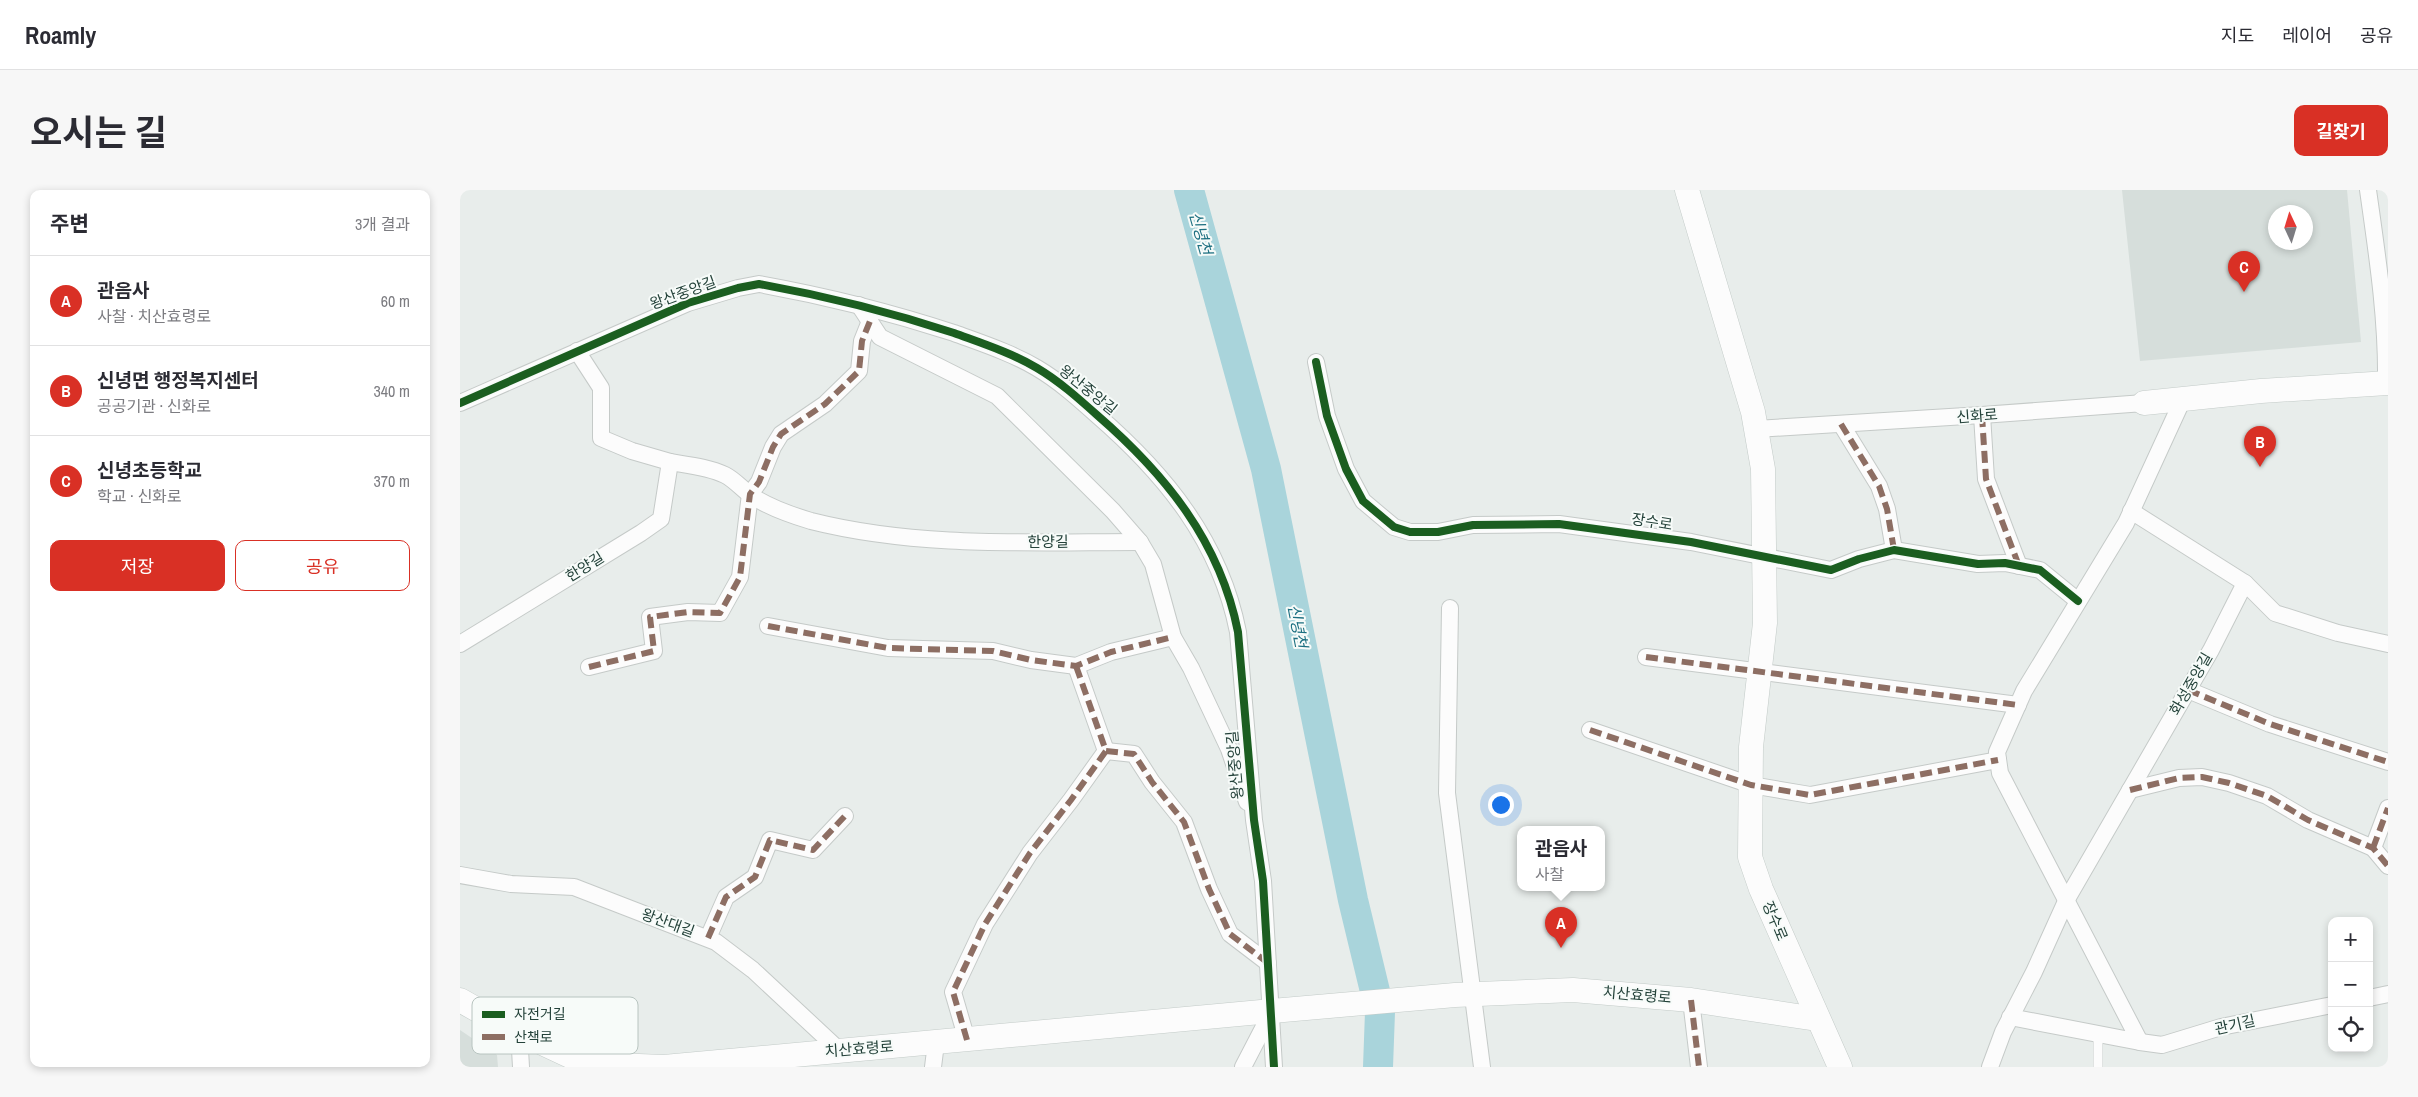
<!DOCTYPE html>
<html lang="ko">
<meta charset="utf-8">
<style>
body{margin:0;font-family:"Archivo Narrow","Noto Sans KR",sans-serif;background:#f7f7f7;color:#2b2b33}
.controls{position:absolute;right:15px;bottom:15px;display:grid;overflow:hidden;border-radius:10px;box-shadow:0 2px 8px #0003}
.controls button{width:45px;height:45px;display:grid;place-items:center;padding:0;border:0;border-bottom:1px solid #e1e1e2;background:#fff;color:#2b2b33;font:25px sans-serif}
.compass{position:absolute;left:1808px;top:15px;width:45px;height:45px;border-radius:50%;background:#fff;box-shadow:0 2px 8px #0003;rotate:356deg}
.you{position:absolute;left:1040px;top:614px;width:18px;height:18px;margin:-12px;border:4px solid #fff;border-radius:50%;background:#1a73e8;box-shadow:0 0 0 8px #1a73e833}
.badge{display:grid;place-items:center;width:32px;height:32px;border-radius:50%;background:#d93025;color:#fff;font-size:16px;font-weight:700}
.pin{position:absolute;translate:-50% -41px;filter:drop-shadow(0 1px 2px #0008)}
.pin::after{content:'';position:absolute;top:26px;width:18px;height:15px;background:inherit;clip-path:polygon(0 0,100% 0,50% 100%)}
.popup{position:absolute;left:1057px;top:636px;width:88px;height:65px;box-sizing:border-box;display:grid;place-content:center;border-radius:10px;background:#fff;filter:drop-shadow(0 1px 4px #0005);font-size:16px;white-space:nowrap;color:#7c7c81}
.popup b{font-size:19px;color:#2b2b33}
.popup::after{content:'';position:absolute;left:50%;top:100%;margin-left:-10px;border:10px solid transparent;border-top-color:#fff}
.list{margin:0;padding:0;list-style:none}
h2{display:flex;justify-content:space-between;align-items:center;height:65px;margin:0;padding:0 20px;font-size:21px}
h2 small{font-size:16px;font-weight:400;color:#7c7c81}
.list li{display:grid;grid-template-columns:32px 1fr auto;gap:15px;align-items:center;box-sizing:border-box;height:90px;padding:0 20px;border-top:1px solid #e1e1e2}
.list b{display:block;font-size:19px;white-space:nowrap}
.list p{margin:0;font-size:16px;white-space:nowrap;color:#7c7c81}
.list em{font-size:16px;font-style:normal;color:#7c7c81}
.actions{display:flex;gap:10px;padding:15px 20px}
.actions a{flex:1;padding:11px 0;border:1px solid #d93025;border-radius:10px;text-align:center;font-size:18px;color:#d93025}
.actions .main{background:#d93025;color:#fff}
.icon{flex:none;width:28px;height:28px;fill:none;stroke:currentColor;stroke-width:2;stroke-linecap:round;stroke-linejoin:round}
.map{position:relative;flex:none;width:1928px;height:877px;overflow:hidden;border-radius:10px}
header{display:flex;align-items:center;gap:30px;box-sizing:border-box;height:70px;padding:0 25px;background:#fff;border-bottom:1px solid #e1e1e2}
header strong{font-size:24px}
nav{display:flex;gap:28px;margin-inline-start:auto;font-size:18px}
.intro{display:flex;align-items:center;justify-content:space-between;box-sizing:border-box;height:120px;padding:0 30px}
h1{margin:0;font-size:35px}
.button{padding:12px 22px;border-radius:10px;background:#d93025;color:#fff;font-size:18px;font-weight:700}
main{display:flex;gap:30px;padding:0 30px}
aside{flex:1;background:#fff;border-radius:10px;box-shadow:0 2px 8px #0003}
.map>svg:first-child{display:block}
</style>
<header>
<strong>Roamly</strong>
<nav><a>지도</a><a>레이어</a><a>공유</a></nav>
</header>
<div class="intro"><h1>오시는 길</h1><a class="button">길찾기</a></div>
<main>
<aside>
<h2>주변<small>3개 결과</small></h2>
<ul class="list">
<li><span class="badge">A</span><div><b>관음사</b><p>사찰 · 치산효령로</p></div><em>60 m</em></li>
<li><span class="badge">B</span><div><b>신녕면 행정복지센터</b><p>공공기관 · 신화로</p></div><em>340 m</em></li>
<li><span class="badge">C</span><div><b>신녕초등학교</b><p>학교 · 신화로</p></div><em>370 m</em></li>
</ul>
<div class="actions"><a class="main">저장</a><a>공유</a></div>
</aside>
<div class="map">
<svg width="1928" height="877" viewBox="0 0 1928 877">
<rect width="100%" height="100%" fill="#e8edeb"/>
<g fill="#d6dedb" fill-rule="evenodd">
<path d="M1662,0H1887L1901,152L1680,171ZM1816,22H1846V52H1816Z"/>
<path d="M0,840L37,865L38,877H0Z"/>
</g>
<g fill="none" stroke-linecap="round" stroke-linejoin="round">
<path stroke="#a9d4db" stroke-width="30" d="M729,0L806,279L893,710L920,822L918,877"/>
<g stroke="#c5cac8" stroke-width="10">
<path id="lane" d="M1638,844V877"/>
</g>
<g stroke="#c5cac8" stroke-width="18">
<g id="street">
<path d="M1908,0C1917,64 1927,128 1926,193"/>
<path d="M399,115L420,147L537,206L653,321L680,352L693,374L713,447L731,478L769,559L787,612"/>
<path d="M117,161L141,198V248L172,261L210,272"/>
<path d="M856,172L867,226L886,279L903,311L934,337L950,342H978L1013,335L1099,334L1231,352L1371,380L1399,369L1434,360L1518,374L1545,373L1580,380L1618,411"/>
<path d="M0,213L228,113L278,98L299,94C366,106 430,122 494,143C521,153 552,163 577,178C599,191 618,208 637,225C705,284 760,351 778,442L794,630L803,691L814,877"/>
<path d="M1522,225L1526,289L1559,376"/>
<path d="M1381,234L1419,296L1427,319L1434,360"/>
<path d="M1296,239L1522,225L1684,213"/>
<path d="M1785,393L1815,423L1878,443L1928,454"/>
<path d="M990,418L987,603L1022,877"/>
<path d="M308,436L428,458L533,461L571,470L616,476L651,462L713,447"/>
<path d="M0,454L181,343L201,329L210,272C228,275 249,277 265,285C275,290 283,300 292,306C310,318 331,325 351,331C458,358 571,352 680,352"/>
<path d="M1186,467L1558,515"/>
<path d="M129,477L194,461L190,427L228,422L260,423L280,387L290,304L299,292L313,257L321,244L365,214L399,181L402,151L410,131"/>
<path d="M1728,500L1810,534L1928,572"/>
<path d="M1130,540L1291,595L1350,605L1538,570"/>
<path d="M646,561L674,564L692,592L724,632L749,699L770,744L808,773"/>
<path d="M1670,600L1719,588L1742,587L1769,593L1807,606L1848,630L1913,658L1928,676"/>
<path d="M1913,658L1928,618"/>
<path d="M0,685L51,694L114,697L256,752L293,780L379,860"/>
<path d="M248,748L266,707L295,687L310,650L353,660L385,626"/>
<path d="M1909,808L1928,804"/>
<path d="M1231,810L1239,877"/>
<path d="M1550,827L1680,852L1540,583L1537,562L1564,501L1666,333L1723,209"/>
<path d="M59,842L61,877"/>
<path d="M507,850L493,802L525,734L570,663L611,610L646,561L616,476"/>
<path d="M1680,852L1702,855L1761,837L1872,815"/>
<path d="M473,877L476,853"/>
<path d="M783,877L812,821"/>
<path d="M1530,877L1543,842L1574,782L1607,709L1751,460L1785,393L1671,321"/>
</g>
</g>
<g stroke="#c3cbc8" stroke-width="25">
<g id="secondary">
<path d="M1227,0L1293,222L1303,279L1305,433L1291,557L1290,667L1301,699L1380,877"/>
<path d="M1684,213L1801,201L1928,193"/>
<path d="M0,810L44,835L127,874L204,877L812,821L995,805L1113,800L1231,810L1357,829"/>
</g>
</g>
<use href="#lane" stroke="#fcfcfc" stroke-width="9"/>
<use href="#street" stroke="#fcfcfc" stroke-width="16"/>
<use href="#secondary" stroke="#fcfcfc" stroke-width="24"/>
<g stroke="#8d6e63" stroke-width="6" stroke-dasharray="12 6" stroke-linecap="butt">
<path d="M1522,225L1526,289L1559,376"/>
<path d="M1381,234L1419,296L1427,319L1434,360"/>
<path d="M308,436L428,458L533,461L571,470L616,476L651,462L713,447"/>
<path d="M1186,467L1558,515"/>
<path d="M129,477L194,461L190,427L228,422L260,423L280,387L290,304L299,292L313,257L321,244L365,214L399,181L402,151L410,131"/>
<path d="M1728,500L1810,534L1928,572"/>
<path d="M1130,540L1291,595L1350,605L1538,570"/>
<path d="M646,561L674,564L692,592L724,632L749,699L770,744L808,773"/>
<path d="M1670,600L1719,588L1742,587L1769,593L1807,606L1848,630L1913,658L1928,676"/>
<path d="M1913,658L1928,618"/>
<path d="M248,748L266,707L295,687L310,650L353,660L385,626"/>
<path d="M1231,810L1239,877"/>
<path d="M507,850L493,802L525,734L570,663L611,610L646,561L616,476"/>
</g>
<g stroke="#f7fbf9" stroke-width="11">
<g id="cycleway">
<path d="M856,172L867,226L886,279L903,311L934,337L950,342H978L1013,335L1099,334L1231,352L1371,380L1399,369L1434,360L1518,374L1545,373L1580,380L1618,411"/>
<path d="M0,213L228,113L278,98L299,94C366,106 430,122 494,143C521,153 552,163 577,178C599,191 618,208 637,225C705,284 760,351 778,442L794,630L803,691L814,877"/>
</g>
</g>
<use href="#cycleway" stroke="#1b5e20" stroke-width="8"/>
</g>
<g text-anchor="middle" stroke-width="4" stroke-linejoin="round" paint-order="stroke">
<g font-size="15" fill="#24423a" stroke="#f7fbf9">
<text transform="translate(223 103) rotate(-20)" y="5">왕산중앙길</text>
<text transform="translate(628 200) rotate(39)" y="5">왕산중앙길</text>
<text transform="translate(1517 226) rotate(-4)" y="5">신화로</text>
<text transform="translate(1192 332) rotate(9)" y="5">장수로</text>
<text transform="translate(588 352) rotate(-1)" y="5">한양길</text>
<text transform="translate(125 377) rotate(-32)" y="5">한양길</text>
<text transform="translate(1731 494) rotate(-60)" y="5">화성중앙길</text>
<text transform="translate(775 575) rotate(-95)" y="5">왕산중앙길</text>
<text transform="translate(1315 731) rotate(67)" y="5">장수로</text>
<text transform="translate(208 733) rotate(20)" y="5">왕산대길</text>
<text transform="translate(1177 805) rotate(5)" y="5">치산효령로</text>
<text transform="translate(1775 835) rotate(-13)" y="5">관기길</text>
<text transform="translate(399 859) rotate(-4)" y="5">치산효령로</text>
</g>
<g font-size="16" font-style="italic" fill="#1c6f80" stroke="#f7fbf9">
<text transform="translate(741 43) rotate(74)" y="6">신녕천</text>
<text transform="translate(838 436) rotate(79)" y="6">신녕천</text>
</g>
</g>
<rect x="12" y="807" width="166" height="57" rx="8" fill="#f7fbf9" stroke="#b8c4c0" stroke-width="1"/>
<rect x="22" y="821" width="23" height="7" fill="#1b5e20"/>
<rect x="22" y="844" width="23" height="6" fill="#8d6e63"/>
<g font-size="14" fill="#24423a">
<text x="54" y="829">자전거길</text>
<text x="54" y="852">산책로</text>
</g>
</svg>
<div class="controls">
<button>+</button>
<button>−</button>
<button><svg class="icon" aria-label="locate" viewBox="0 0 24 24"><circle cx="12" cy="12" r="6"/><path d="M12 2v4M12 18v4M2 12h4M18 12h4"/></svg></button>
</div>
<svg class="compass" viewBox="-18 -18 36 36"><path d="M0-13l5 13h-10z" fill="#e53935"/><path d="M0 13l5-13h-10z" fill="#7c7c81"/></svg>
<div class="you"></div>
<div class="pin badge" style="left:1101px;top:758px">A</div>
<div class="popup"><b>관음사</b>사찰</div>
<div class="pin badge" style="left:1800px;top:277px">B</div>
<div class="pin badge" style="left:1784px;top:102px">C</div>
</div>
</main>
